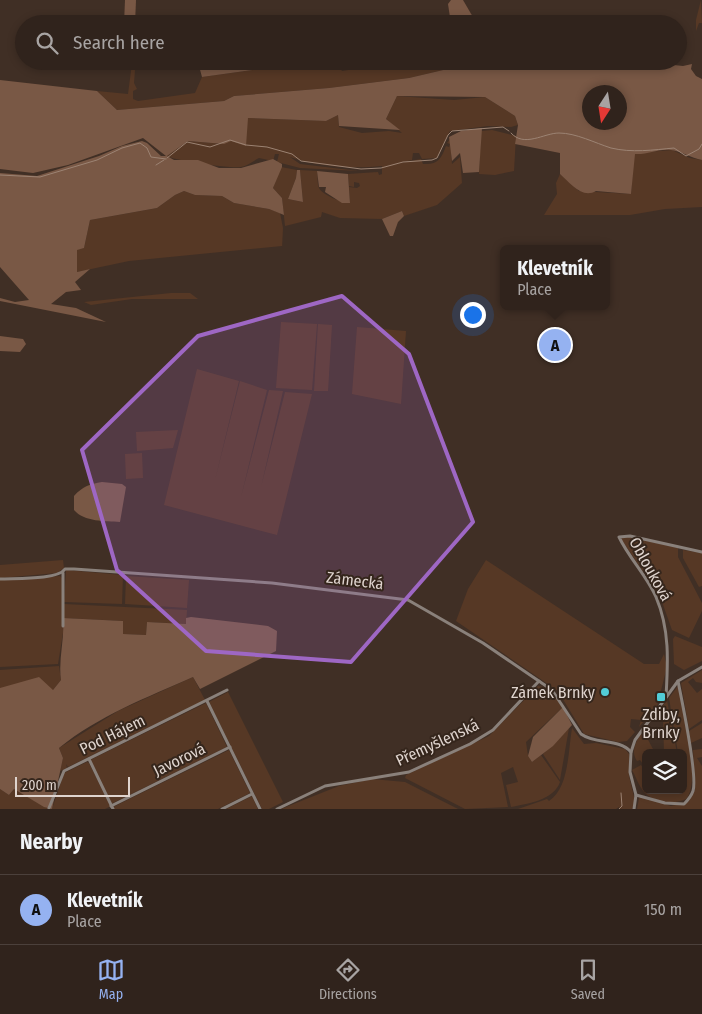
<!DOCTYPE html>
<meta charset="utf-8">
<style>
body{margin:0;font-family:"Fira Sans Condensed",sans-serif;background:#382b25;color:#f1f3f6}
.controls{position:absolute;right:15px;bottom:15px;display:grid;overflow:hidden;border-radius:8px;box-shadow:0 2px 8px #0003}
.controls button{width:45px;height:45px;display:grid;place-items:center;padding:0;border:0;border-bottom:1px solid #4b403b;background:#30231c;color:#f1f3f6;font:25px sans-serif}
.compass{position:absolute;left:582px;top:85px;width:45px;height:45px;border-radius:50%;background:#30231c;box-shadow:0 2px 8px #0003;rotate:192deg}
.scale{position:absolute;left:15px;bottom:12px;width:115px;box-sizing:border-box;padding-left:5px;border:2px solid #dfd4ce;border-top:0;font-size:14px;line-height:18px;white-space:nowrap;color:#dfd4ce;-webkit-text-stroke:4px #35261c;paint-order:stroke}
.you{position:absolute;left:472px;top:314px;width:18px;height:18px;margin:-12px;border:4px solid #fff;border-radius:50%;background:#1a73e8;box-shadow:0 0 0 8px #1a73e833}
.badge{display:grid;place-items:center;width:32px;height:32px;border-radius:50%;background:#95b2f1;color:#111;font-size:16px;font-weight:700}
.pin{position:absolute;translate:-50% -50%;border:2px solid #fff;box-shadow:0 1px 5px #0006}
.popup{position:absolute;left:500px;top:245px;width:110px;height:65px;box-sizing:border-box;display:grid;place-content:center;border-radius:8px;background:#30231c;filter:drop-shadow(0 1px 4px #0005);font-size:16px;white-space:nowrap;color:#a8a4a3}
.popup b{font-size:19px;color:#f1f3f6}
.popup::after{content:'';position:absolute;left:50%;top:100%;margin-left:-10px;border:10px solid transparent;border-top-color:#30231c}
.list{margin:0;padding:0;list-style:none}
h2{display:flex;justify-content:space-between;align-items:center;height:65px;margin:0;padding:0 20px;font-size:21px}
h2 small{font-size:16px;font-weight:400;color:#a8a4a3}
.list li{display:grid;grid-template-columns:32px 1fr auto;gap:15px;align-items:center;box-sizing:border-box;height:70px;padding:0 20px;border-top:1px solid #4b403b}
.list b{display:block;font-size:19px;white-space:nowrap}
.list p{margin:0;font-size:16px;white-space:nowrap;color:#a8a4a3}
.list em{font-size:16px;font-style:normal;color:#a8a4a3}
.icon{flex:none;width:28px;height:28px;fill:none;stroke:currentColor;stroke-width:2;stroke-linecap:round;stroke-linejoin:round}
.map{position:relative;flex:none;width:702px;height:809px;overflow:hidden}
.search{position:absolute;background:#30231c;box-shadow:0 2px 8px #0003;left:15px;right:15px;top:15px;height:55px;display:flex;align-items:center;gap:12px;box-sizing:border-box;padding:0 18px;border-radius:28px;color:#a8a4a3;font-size:19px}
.sheet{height:135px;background:#30231c}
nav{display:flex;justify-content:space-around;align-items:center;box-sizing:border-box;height:70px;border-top:1px solid #4b403b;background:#30231c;font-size:14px;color:#a8a4a3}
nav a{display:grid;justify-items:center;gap:2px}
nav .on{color:#95b2f1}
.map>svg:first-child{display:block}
</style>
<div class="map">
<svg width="702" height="809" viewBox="0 0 702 809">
<rect width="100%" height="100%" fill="#402f25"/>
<g fill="#563825">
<path d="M701,0L702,23H699L696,31V20Z"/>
<path d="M318,61H344V63L338,65L342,71L404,61H513L456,67L409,78L329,88L234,96L224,101L117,110L97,91L128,94L132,63L138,64L135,70L134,83L137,89L133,91V99L138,101L195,93L202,77Z"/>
<path d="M397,96L454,100L485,97L515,116L518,125L511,127L488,126L450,131L437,158L422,159L419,153H413L412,160L395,164L421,159L423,164C438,165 441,159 446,146L449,147L450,144L447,143L450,139L452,164L460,157L462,183L437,205L404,216L402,211L382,219L340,218L322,212L321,217L285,226L282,198L273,188L281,167L297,170L296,178L288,199L303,202L300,170L317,171C318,176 317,183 319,188C322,195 343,203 350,203L349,187L357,188L360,186L359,183L354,182V187L349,186L348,174L378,172L379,175L382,174V166C353,169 318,167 290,157L300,164L359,171L300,168L277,162L279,154H275L273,161L259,158C253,161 247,166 241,167C232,169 172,160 167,156L188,141L224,144L248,118L326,121L338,115L339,127L362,133L389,131L402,133L386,119Z"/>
<path d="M492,130L516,136L514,171L495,175L479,174L481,131Z"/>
<path d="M672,150L690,158L702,160V207L665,209L630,215H544L557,194L556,183L560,174L579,191L631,194L634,153Z"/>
<path d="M184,191L195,195L222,196L234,203L269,209L280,213L283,228L282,248V246L129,261L77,272V249L84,248L90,220L157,208L175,195Z"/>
<path d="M171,293H190L198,299H132L91,305L84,302Z"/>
<path d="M281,322L317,324L312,390L276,388Z"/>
<path d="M318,324L332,325L328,391H314Z"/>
<path d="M357,327L406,331L401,404L352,394Z"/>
<path d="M197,369L239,381L215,480L240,381L267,390L241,497L269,390L283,391L261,487L285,392L312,394L277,535L164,505Z"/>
<path d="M178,430L173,448L137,451L136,432Z"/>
<path d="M142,453L143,478L126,479L125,454Z"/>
<path d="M625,536L678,548V557L702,603V611L689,638L672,630L661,599L664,597L662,594L660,596L621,539Z"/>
<path d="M683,550L702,553V586L699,587L683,558Z"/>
<path d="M63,560L64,568L57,573L0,578V565Z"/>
<path d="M486,560L644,664H659L664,654L667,667L657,706L639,727L641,720L631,719L630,727L635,732L627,741L618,742L584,734L558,691L456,621L468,589Z"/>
<path d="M66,570L123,575L122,604L64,602Z"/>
<path d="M60,576L63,579V633L58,664L0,667V580Z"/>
<path d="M126,576L189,580L187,608L125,604Z"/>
<path d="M64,604L187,610L186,624L147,622L146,635L123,634V621L63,618Z"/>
<path d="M675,636L702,647V661L684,670L674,664L673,639Z"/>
<path d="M59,666L61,680L53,690L0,688V670Z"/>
<path d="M702,670V683L696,682L693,678L688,682L697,693L702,689V720L689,729L681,683Z"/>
<path d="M193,677L205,700L68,767L66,764L67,768L60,771L63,758L59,748L118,711Z"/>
<path d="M538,686C549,687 557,699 563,707L526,742L528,756L532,762L541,755L560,782C554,800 527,804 511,807L506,785L518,782L513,767L501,773L508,807L465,809L405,778L406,775L489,736Z"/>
<path d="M678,686C682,709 702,782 686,799C675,805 652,802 644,792C639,786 636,777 632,770L641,765L646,773V790H683V753H678L669,698Z"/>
<path d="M228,692L283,802L269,809H262L209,702Z"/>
<path d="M667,700L677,753H664L663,716L659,711Z"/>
<path d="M206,703L227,747L111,804L90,760Z"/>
<path d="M702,723V738L691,743L689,731Z"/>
<path d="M569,728L560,780L543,754Z"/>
<path d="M572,728L584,744L596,743L625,749L629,754V776L635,801L632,809H620L619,807L616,809H518L547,799L549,801C569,788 568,752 572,728Z"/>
<path d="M643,730L655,753H646V763L643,764L640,760L637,761C630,750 637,740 643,730Z"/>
<path d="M702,749V757L697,758L702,766V809H637L639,798L642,797L671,806L688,802L695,790L693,750Z"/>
<path d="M229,750L250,793L218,809H114L113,807Z"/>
<path d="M87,762L89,763L111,806L105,809H52L64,773Z"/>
<path d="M372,779L405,782L458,809H281L339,786Z"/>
<path d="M0,789L9,795L14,789L49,809H0Z"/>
<path d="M252,796L258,809H226Z"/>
</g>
<g fill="#795845" fill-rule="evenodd">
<path d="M125,0H136L135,24H124Z"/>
<path d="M451,0H463L477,24H451L448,4Z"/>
<path d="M226,61H318L202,77L199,66L137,69L138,64Z"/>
<path d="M513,61H637L683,66L692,64L691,69L696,76L702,79V160C691,158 681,151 671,150C659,148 647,155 635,154L631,194L596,191C582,199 570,183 560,174V153L515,144L518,125L515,116L485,97L397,96L386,119L400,130L339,126L338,115L326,121L248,118L246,146L231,141L224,144L188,141L167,156L174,160H198L219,168H241L273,159L282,164V167L273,188L282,198L284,215L269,209L234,203L222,196L195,195L184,191L175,195L157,208L90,220L84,248L77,250V272L90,269L75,282L81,290L66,292L51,304L76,308L106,322L0,301V298L15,302L29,300L0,267V173L37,176L99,156L122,146L142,141L147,143L161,156H166L143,138L68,165L33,173L0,169V80L97,91L117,110L224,101L234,96L329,88L409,78L456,67ZM590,92H620V122H590Z"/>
<path d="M482,128L479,172L463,173L460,153L452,161L449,137L461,131Z"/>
<path d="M297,170H300L303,202L288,199L296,178Z"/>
<path d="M317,171L348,174L350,203H342L325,192L326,187H319Z"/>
<path d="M402,211L404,216L398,222L393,236H390L382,219Z"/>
<path d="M0,336L23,339L26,344L20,352L0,351Z"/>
<path d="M102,482L122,484L126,487L120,522C106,521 84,522 74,510V496C83,486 90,484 102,482Z"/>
<path d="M191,617L268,626L277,631L276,651L200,689L193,677C148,697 98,716 59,748L63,758L52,809L44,807L14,789L9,795L0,789V688L39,677L53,690L61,680C58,659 65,639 63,618L123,621V634L146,635L147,622L186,624V618Z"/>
<path d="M563,707L572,725L553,746L532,762L528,756L533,737Z"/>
</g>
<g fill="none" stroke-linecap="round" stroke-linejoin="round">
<g stroke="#9c8373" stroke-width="1">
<path d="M511,133C524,148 544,133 559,133C576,133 595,143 611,148C632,153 653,150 674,148L686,156L699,149L702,144"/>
<path d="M167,158L187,142L210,147L230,140L246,145L267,147L292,154L301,161L361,169L381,168L403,162L432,160L437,158L448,135L452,131L503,127L509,131"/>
<path d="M156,165L164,160"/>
<path d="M0,175L40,177L97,160L122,148L140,143L147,148L151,157L166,159"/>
<path d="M619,809L622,806L621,793"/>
</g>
<g stroke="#8a817b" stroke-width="3">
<path d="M63,573V626"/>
<path d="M0,579C15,578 58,580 65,569H74L272,583L408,600L483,643L552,690L581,734C596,745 619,738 631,752L630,772L636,795L634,809"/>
<path d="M666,697C668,662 670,630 656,597C647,576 629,558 619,537L630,536L702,552"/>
<path d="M207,701L260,809"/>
<path d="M631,752L635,740L678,681L702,667"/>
<path d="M89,759L113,809"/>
<path d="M636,795L665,803L684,804C688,800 691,797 693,791C698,775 682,702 678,681"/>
<path d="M111,806L230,747"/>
<path d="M49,808L64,771L227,690"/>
<path d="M222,809L252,794"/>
<path d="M277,809L325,786L409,772L470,744L493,730L539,681"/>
</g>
</g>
<path fill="#9e67c4" fill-opacity="0.2" stroke="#9e67c4" stroke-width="4" stroke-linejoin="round" d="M342,296L409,354L473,522L351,662L206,651L117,570L82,450L198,336Z"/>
<g fill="#52ccd6" stroke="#35261c" stroke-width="2">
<circle cx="605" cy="692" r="5"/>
<rect x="656" y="692" width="10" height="10" rx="2.5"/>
</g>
<g text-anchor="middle" stroke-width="4" stroke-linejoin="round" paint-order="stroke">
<g font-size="16" fill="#dfd4ce" stroke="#35261c">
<text transform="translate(651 569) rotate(61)" y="6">Oblouková</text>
<text transform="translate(355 580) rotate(7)" y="6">Zámecká</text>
<text transform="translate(112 734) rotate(-26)" y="6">Pod Hájem</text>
<text transform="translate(437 742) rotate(-25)" y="6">Přemyšlenská</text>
<text transform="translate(179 759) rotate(-26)" y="6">Javorová</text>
</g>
<g font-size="16" fill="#dfd4ce" stroke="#35261c" text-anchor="end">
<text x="595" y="698">Zámek Brnky</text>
<text x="661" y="720" text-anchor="middle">Zdiby,<tspan x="661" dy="18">Brnky</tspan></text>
</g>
</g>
</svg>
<div class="controls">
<button><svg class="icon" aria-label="layers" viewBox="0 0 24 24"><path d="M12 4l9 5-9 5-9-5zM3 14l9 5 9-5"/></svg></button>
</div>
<svg class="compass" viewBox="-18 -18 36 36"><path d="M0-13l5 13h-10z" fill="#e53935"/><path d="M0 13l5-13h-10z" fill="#a8a4a3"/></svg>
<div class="scale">200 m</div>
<div class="you"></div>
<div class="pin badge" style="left:555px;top:345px">A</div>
<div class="popup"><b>Klevetník</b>Place</div>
<div class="search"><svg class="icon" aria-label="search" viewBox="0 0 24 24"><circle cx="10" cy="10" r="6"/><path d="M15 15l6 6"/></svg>Search here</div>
</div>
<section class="sheet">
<h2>Nearby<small></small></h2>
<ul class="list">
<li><span class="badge">A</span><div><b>Klevetník</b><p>Place</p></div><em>150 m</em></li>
</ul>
</section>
<nav>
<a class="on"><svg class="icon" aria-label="map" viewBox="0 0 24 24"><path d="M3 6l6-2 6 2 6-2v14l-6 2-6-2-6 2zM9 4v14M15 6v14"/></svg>Map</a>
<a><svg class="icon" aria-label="directions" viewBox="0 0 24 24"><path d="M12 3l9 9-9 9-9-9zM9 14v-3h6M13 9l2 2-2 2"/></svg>Directions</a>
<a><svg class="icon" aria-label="saved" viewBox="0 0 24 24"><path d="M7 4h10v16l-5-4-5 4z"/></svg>Saved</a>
</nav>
